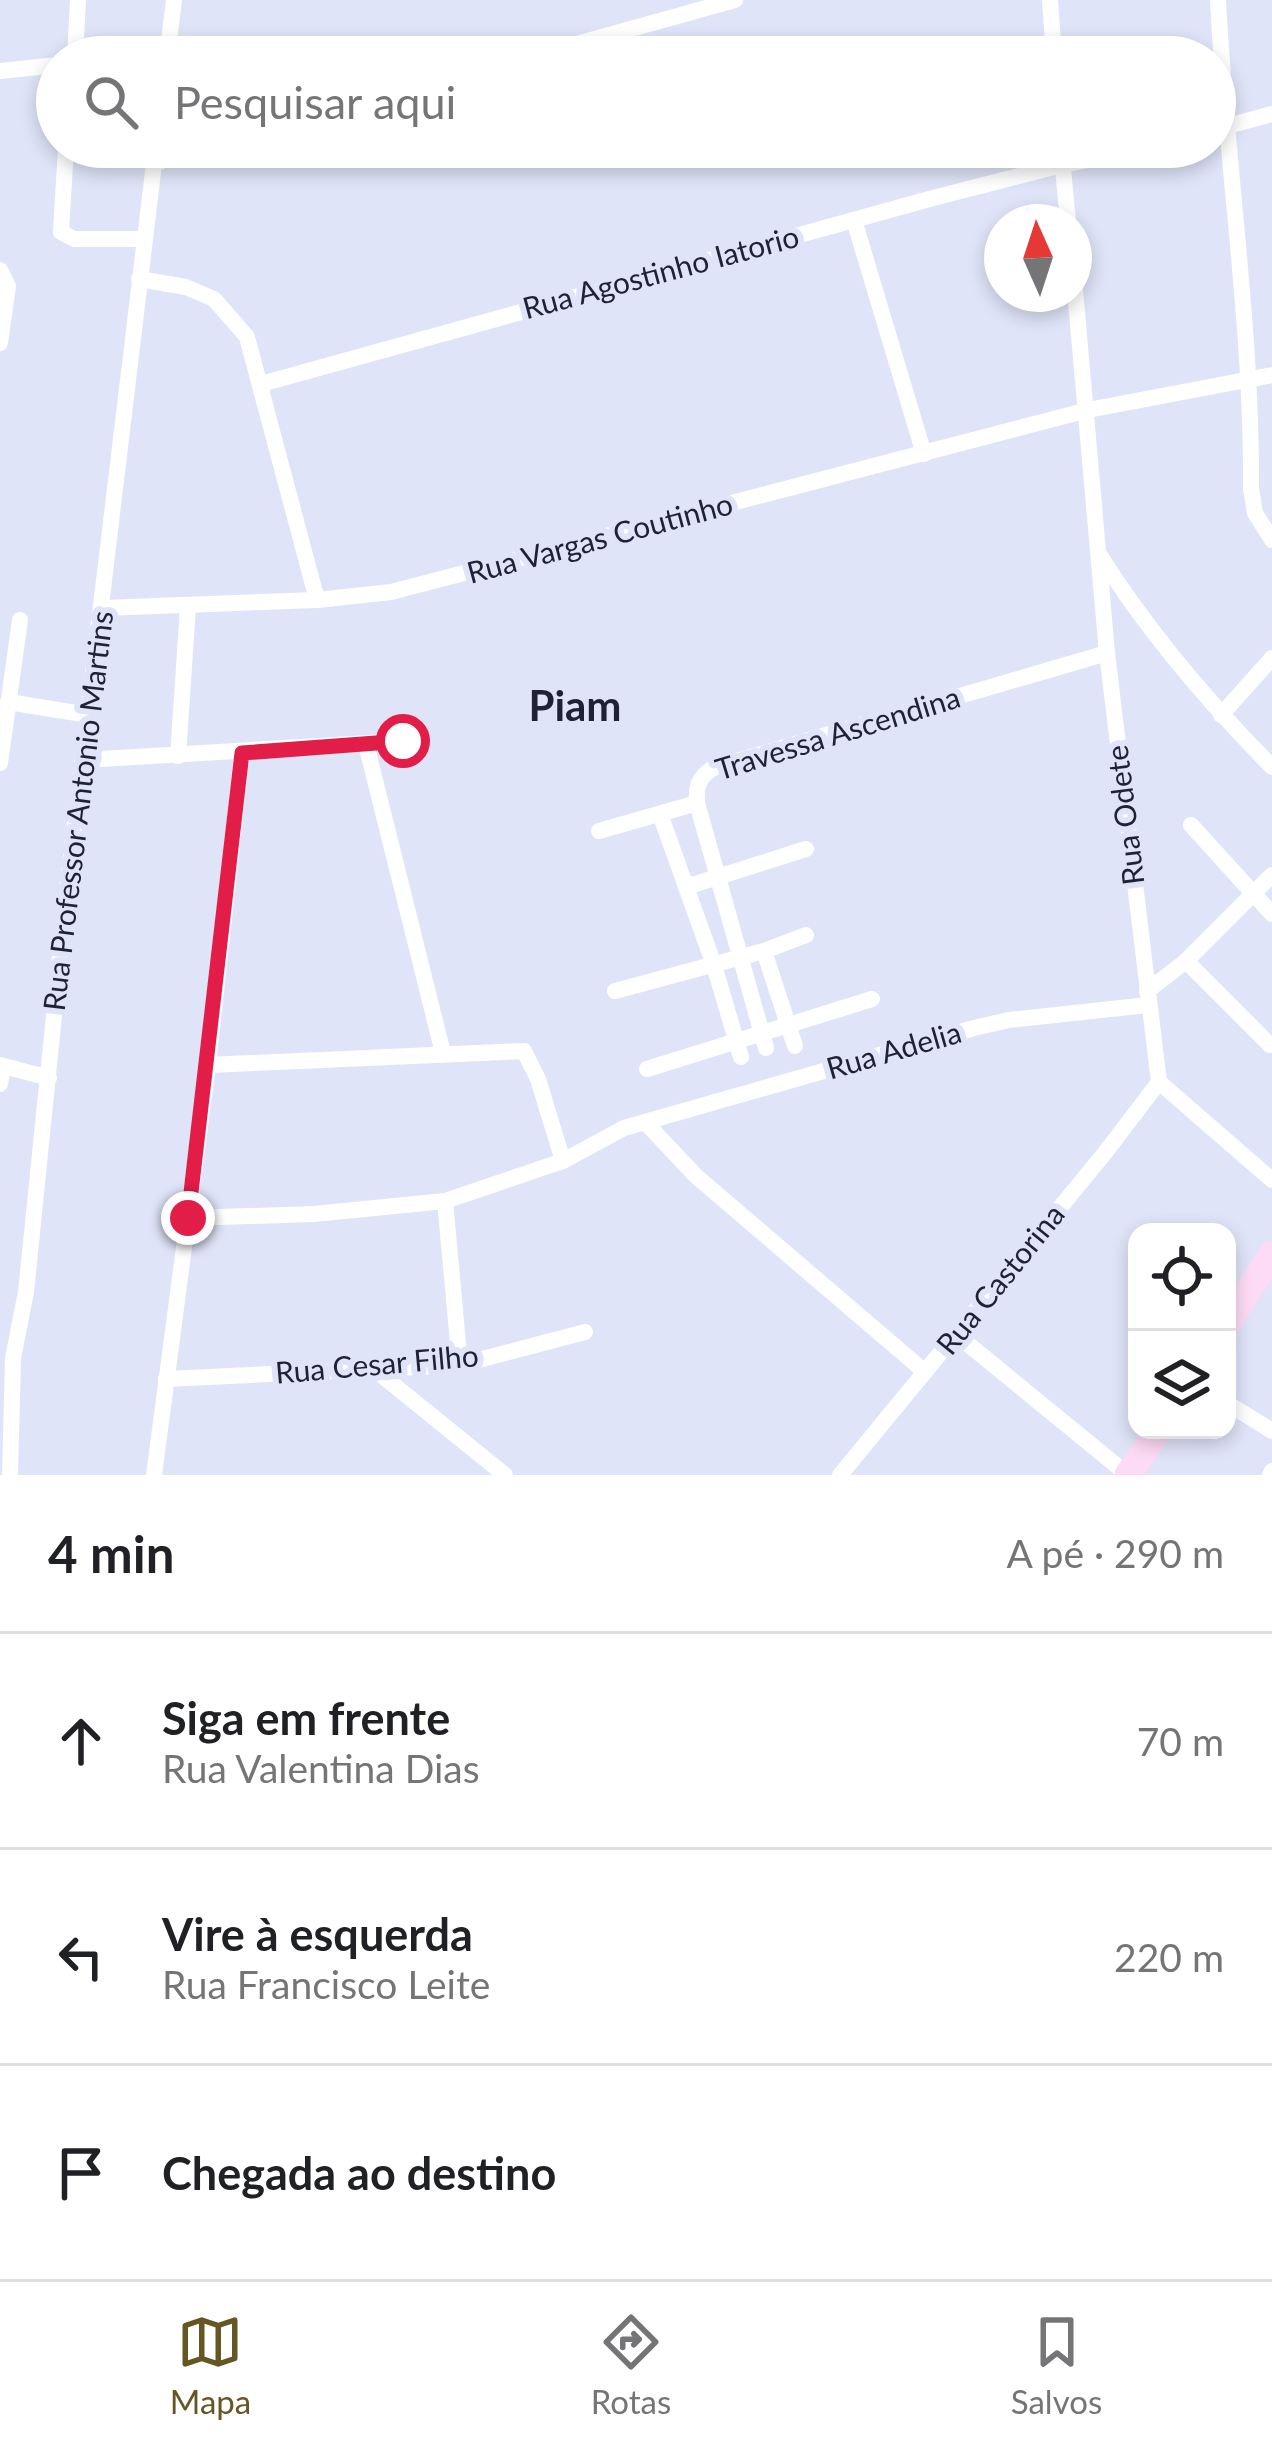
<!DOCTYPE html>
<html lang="pt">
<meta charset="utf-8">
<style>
body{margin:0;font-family:Lato,sans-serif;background:#f2f2f2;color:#202124}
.controls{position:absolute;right:36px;bottom:36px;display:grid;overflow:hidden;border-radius:24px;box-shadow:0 6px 18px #0003}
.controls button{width:108px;height:108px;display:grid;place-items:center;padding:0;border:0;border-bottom:3px solid #e0e0e0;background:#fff;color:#202124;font:60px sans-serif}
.compass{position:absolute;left:984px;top:204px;width:108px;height:108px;border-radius:50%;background:#fff;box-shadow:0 6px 18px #0003;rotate:357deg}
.stop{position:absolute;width:36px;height:36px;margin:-27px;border:9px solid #e11d48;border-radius:50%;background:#fff}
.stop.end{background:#e11d48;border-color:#fff;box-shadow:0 3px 12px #0008}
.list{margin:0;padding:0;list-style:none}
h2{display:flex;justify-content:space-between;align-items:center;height:156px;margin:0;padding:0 48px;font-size:51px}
h2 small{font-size:39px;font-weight:400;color:#757577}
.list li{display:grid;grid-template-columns:78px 1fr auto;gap:36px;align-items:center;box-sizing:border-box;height:216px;padding:0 48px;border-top:3px solid #e0e0e0}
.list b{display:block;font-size:45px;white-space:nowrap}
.list p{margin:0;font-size:39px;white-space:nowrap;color:#757577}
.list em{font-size:39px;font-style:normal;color:#757577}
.icon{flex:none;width:66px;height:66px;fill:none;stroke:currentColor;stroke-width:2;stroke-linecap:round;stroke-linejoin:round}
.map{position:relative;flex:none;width:1272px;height:1475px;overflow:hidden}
.search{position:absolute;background:#fff;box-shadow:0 6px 18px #0003;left:36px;right:36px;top:36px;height:132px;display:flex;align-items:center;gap:30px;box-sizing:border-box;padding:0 42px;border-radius:66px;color:#757577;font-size:45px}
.sheet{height:804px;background:#fff}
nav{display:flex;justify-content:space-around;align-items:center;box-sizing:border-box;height:168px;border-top:3px solid #e0e0e0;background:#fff;font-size:33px;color:#757577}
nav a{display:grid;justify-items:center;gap:6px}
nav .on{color:#645723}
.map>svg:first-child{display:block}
</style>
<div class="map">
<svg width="1272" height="1475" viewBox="0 0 1272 1475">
<rect width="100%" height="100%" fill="#dfe4f8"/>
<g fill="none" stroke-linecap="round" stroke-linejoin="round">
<g stroke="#fff" stroke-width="16">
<path d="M1050,0L1054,57"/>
<path d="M1218,0C1226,163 1252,324 1251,488L1255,513L1272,540"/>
<path d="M75,57L78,0"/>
<path d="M167,57L174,0"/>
<path d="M530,57L735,0"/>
<path d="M0,71L57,65"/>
<path d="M1224,127L1272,114"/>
<path d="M66,147L61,232L74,239H145"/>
<path d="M1061,147L1068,222"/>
<path d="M154,163L218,147"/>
<path d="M854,220L924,454"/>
<path d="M0,270L8,286L0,343"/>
<path d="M139,279L186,287L214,299L247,337L317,600"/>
<path d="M1074,279L1107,653L1159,1082"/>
<path d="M261,384L933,198L1062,165L1157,147"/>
<path d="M1099,554C1148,632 1207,701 1272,767"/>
<path d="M103,608L317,600L391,592L1088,410L1272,375"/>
<path d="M8,702L89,715"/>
<path d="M1221,715L1272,658"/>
<path d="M366,744L443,1053"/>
<path d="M178,756L188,607"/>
<path d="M84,760L403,741"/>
<path d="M0,763L20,620"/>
<path d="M660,814L714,965L741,1057"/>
<path d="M1191,825L1272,914"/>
<path d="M599,831L697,803"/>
<path d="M686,887L806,849"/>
<path d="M764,951L795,1046"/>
<path d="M1186,961L1270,1045"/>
<path d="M615,991L764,951L806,935"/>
<path d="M1147,991L1186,961L1272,875"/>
<path d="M766,1048L697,803C696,786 698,778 713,768L1107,653"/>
<path d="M0,1065L49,1078"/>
<path d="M208,1065L524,1051L538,1079L563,1161"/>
<path d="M647,1069L872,999"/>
<path d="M1159,1082L1272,1180"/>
<path d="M0,1084L3,1066"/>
<path d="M645,1122L696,1176L925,1372"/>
<path d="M445,1201L460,1365"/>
<path d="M188,1218L314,1214L445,1201L563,1161L624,1128L974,1028L1009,1020L1148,1005"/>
<path d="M957,1335L1128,1475"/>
<path d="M374,1369L505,1475"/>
<path d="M166,1379L460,1365L585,1332"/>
<path d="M1227,1403L1272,1431"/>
<path d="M10,1475L13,1358L26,1292L66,897L156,147"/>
<path d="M154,1475L208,1065L242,753"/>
<path d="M840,1475L1104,1154L1159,1082"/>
<path d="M1270,1475L1272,1471"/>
</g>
<g stroke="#fddaf5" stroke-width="27">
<path d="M1227,1324L1272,1254"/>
<path d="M1128,1475L1159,1430"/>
</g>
</g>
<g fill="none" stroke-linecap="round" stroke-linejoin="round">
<path stroke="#e11d48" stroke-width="15" d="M188,1218L242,753L403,741"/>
</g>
<g text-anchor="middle" stroke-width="12" stroke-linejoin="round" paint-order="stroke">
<g font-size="30" fill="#1f2235" stroke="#dfe4f8">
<text transform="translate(661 273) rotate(-15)" y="10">Rua Agostinho Iatorio</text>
<text transform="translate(600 539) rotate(-15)" y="10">Rua Vargas Coutinho</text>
<text transform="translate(838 734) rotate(-17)" y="10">Travessa Ascendina</text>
<text transform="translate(79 811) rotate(-83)" y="10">Rua Professor Antonio Martins</text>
<text transform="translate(1126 815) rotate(-97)" y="10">Rua Odete</text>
<text transform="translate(894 1051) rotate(-16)" y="10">Rua Adelia</text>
<text transform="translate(1001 1280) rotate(-51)" y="10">Rua Castorina</text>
<text transform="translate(377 1365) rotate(-5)" y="10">Rua Cesar Filho</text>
</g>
<g font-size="42" font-weight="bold" fill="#1f2235" stroke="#dfe4f8">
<text x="575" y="721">Piam</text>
</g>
</g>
</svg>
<div class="controls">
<button><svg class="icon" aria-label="locate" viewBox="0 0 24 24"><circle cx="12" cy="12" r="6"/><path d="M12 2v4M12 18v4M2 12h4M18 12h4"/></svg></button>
<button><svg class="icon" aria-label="layers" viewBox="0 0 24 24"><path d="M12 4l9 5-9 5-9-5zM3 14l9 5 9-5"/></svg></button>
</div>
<svg class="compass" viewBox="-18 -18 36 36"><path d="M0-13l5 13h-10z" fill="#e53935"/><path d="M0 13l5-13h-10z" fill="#757577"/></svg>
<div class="stop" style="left:403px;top:741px"></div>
<div class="stop end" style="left:188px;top:1218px"></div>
<div class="search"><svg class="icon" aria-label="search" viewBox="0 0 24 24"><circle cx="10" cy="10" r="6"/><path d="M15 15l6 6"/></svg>Pesquisar aqui</div>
</div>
<section class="sheet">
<h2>4 min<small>A pé · 290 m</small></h2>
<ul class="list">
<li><svg class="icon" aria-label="ahead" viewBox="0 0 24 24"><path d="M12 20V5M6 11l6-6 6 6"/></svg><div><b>Siga em frente</b><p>Rua Valentina Dias</p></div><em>70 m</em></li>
<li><svg class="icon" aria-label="left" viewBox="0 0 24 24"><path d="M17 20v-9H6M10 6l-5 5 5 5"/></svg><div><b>Vire à esquerda</b><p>Rua Francisco Leite</p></div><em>220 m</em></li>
<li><svg class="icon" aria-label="arrive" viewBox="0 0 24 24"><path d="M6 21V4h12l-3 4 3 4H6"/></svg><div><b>Chegada ao destino</b></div></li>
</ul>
</section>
<nav>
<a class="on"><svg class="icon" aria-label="map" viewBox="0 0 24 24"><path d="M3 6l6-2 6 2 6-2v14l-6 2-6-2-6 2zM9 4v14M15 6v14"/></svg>Mapa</a>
<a><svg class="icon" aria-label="directions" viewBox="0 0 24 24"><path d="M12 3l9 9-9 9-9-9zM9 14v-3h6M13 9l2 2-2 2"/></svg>Rotas</a>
<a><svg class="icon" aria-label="saved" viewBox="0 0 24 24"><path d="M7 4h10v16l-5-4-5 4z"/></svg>Salvos</a>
</nav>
